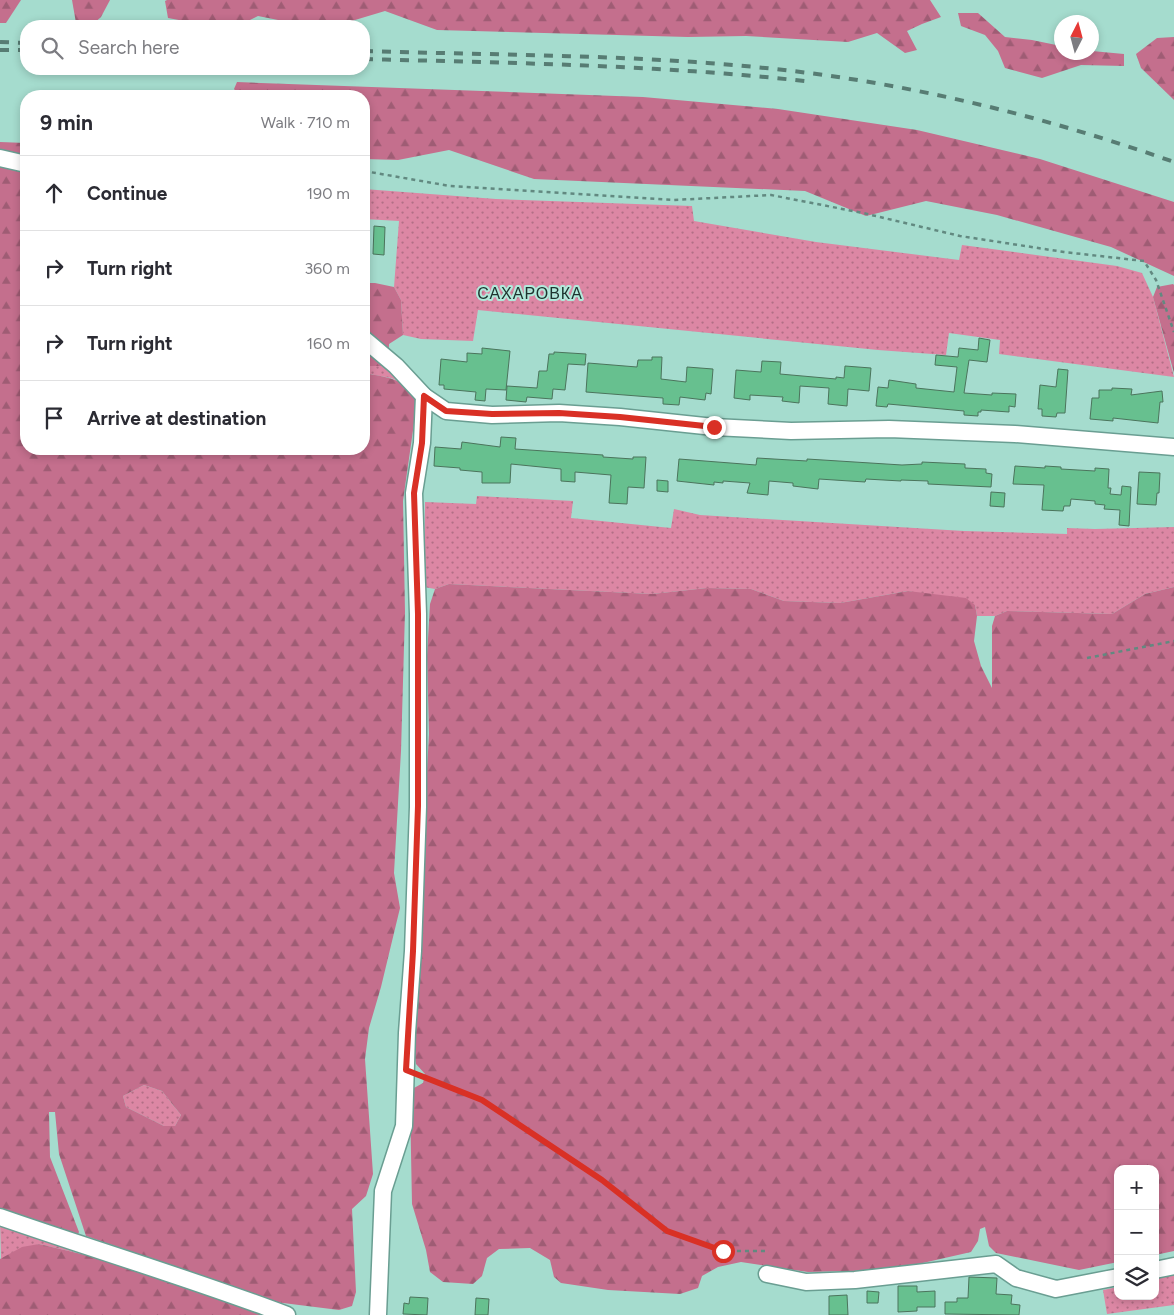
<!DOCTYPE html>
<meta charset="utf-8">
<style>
body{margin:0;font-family:Figtree,sans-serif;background:#f2f2f3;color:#2b2b33}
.controls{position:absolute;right:15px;bottom:15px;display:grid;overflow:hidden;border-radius:10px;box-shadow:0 2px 8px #0003}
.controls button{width:45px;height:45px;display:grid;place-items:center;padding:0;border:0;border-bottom:1px solid #e1e1e2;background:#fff;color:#2b2b33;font:25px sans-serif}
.compass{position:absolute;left:1054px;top:15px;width:45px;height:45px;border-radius:50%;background:#fff;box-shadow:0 2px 8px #0003;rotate:6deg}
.stop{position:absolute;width:15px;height:15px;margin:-11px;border:4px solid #d93025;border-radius:50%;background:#fff}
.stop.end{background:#d93025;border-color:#fff;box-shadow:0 1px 5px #0008}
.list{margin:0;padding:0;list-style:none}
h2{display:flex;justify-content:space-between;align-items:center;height:65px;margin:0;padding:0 20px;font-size:21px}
h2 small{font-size:16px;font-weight:400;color:#7c7c81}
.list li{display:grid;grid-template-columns:32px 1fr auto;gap:15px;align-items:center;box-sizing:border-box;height:75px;padding:0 20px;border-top:1px solid #e1e1e2}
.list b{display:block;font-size:19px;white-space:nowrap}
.list em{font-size:16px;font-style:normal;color:#7c7c81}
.icon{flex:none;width:28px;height:28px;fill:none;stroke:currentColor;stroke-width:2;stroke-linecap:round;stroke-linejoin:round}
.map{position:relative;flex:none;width:1174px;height:1315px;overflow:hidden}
.search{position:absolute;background:#fff;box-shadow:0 2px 8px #0003;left:20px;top:20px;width:350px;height:55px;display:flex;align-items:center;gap:12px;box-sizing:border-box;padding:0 18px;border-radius:20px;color:#7c7c81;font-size:19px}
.panel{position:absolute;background:#fff;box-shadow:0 2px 8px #0003;left:20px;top:90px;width:350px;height:365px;border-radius:20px}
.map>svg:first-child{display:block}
</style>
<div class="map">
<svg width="1174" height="1315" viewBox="0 0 1174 1315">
<defs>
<pattern id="grass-dots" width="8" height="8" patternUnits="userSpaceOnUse" patternTransform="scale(1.25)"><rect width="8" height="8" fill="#dc87a4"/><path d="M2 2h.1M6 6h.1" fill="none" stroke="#b26f86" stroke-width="1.8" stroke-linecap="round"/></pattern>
<pattern id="forest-firs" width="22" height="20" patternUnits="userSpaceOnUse" patternTransform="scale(1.25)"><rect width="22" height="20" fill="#c46f8d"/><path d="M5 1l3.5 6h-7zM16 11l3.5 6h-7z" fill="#9f5c74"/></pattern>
</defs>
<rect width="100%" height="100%" fill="#a5dcce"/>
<g fill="url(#grass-dots)">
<path d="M35,92H108V96H30Z"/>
<path d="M364,189L496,199L692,206L694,221L816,242L959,260L962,245L1117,266L1142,273L1153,297L1174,377L999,354L1000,340L949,333L946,355L878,350L478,310L473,341L421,339L403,335L401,300L394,287L399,221L364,219Z"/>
<path d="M364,366H388L404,383L391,378L364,373Z"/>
<path d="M477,496L573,501L571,518L671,528L674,509L700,515L964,531L1067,534V528L1095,529L1174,527V587L1145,594L1112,614L1007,611L995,616H977L975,605L908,591L840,603L784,601L751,589L707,588L652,594L449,584L435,589L424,587L425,502L476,504Z"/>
<path d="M144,1085L162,1091L181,1115L175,1126H164L126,1107L123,1096Z"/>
<path d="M0,1220L76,1239L73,1252L39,1244L1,1259Z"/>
<path d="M1174,1274V1305L1107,1314L1103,1290L1118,1287V1296H1155V1277Z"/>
</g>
<g fill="url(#forest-firs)" fill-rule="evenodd">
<path d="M0,0H21L6,23H0Z"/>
<path d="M72,0H110L101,17L91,26L76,23Z"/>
<path d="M167,0H930L941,17L922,24L907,31L917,50L905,53L877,33L848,42L746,36L688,37L437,30L385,11L335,26H280L278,20L258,16L238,26H201L195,23L168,18L165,1Z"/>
<path d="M958,13H978L1005,37L1032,40L1061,46L1062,52L1092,51L1124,54V66L1081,65L1042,78L1005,68L998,51L985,35L961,26Z"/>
<path d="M1174,37V100L1141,68L1136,54L1157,38Z"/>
<path d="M237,82L643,97L778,109L917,130L1040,159L1174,202V276L1111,247L997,215L926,201L866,216L805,191L534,179L449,150L398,160L364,159V96H247L238,94L234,89Z"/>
<path d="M0,142L26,143V449H364V373C390,378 397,377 418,395L403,501L405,612L401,751L394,873L400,908L381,987L369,1028L365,1059L373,1174L366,1196L352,1209L356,1292L352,1306L339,1310L267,1301L234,1287L86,1236L59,1154L55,1112H49L50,1157L79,1232L76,1239L0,1220ZM144,1085L162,1091L181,1115L175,1126H164L126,1107L123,1096Z"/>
<path d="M364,283H375L394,287L401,300L403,335L389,344L388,366H364Z"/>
<path d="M1173,284L1174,285V373L1153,297L1157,287Z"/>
<path d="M449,584L652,594L707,588L751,589L784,601L840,603L908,591L966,598L975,605L977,616L974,641L981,666L992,688V626L995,616L1007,611L1112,614L1145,594L1174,587V1251L1155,1255V1169H1118V1262L1079,1270L996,1253L989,1246L985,1227L980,1229L978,1241L971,1252L892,1270L808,1272L741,1262L718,1267L702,1276L698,1288L680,1294L608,1290L561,1283L554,1277L550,1260L530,1248L499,1249L487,1258L482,1276L473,1284L443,1282L430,1272L426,1250L412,1204L410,1101L414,1088L423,1083L425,1074L416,1064L412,1037L429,734L427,656L430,604L435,589Z"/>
<path d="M39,1244L107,1260L276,1315H0V1259L22,1247Z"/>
</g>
<g fill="#67c08f" stroke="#4b745c">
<path d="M374,226L385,227L384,255L373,254Z"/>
<path d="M979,338L990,340L987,362L969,360L964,393L992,395V393L1016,394L1015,407L1009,406V412L981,410V412H978V416L964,415V411L888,404L887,407L876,406L878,387L888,388L889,380L916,384V388L954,392L957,367L935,365L936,355L958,357L959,348L978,350Z"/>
<path d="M482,348L510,351L506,390L486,389L485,401L475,400L476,392L444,389V385H439L441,359L467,362V353L482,354Z"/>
<path d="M554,352L586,354L585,365L568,364L565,390L553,389L552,399L527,397L526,402L506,400L507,386L537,388L539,371H547L549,354H554Z"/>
<path d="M652,357H662L661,379L686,382L687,367L713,369L711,394L706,393L705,400L680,397L679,405L663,404V398L586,392L588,363L637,367L638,360H652Z"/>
<path d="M762,361L781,362L780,374L836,379V377L844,378L845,366L871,368L869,391L848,389L847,406L828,404L829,388L800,386L799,403L782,401L783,397L750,395V400L734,398L736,370L761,372Z"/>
<path d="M1058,369L1068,370L1065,413H1057L1056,417L1042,416V409H1038L1040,385L1056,387Z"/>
<path d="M1112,388L1132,389L1131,395L1162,391L1163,402H1160L1158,423L1113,418V421L1090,419L1092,398H1099V390H1112Z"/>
<path d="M501,437L516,438L515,449L603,455V457L633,459V457H646L644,488L628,487L627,504L609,503L611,475L575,472V482L561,481V469L511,464L510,483H482V472L460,470V468L434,466L435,447L461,449L462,442L500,447Z"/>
<path d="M757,458L807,461V459L902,465L922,464V462L965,464V468L986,469V473L992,474L991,487L928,484V481L901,480V481L866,479L865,482L819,479L818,489L793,486V483L769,481L768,495L747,493L750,483L723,481V483L714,482V485L677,481L679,459L756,465Z"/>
<path d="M1015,466L1045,468V466L1061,467V469L1095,471V468L1109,469L1108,488H1111L1110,494L1121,495L1122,486L1131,487L1129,526L1119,525L1120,510L1104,509L1105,505L1095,504V501L1071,499L1070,506H1064L1063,511L1042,510L1044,485L1013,484Z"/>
<path d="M1139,472L1160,473L1159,493H1157L1156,505L1137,504Z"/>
<path d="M657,480L668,481V492L657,491Z"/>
<path d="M991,492L1005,493L1004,507L990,506Z"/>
<path d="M969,1277L997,1278L996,1294L1012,1295L1011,1304L1020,1305L1019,1315L945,1314V1302H957V1298H968Z"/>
<path d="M898,1286H917V1292L935,1291V1307H917V1311L898,1312Z"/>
<path d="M867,1291L879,1292L878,1303H867Z"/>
<path d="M847,1295L848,1315H829V1296Z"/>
<path d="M410,1297L428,1298L427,1315L403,1314L404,1303L409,1304Z"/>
<path d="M476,1298L489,1299L488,1315H475Z"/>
</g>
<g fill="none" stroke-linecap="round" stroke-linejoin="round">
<g stroke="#6a9e92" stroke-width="19">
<g id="minor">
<path d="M0,158L26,164"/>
<path d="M364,339L396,366L424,396L422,443L414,493L418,614V807L413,951L407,1033L404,1126L383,1191L378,1315"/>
<path d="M424,396L446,411L492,415L559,413L620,417L714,427L791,431L889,429L1015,434L1174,447"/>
<path d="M0,1217C95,1250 192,1279 287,1315"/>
<path d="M1155,1270L1174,1266"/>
<path d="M767,1274L806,1282L855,1280L996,1264L1016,1278L1056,1289L1118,1277"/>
</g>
</g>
<g stroke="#628980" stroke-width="2.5" stroke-dasharray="4 4" stroke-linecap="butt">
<path d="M364,171L450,186L674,200L771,195L863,213L960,236L1064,252L1144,261L1156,280L1174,332"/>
<path d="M1087,658L1174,641"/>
<path d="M419,1075L482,1100L602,1181L667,1231L723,1251H769"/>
</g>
<use href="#minor" stroke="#fff" stroke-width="16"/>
<g stroke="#577c73" stroke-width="4" stroke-dasharray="9 9" stroke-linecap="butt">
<path d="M0,42L26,43"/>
<path d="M0,50H26"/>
<path d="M364,51C522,56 681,54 838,77C952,94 1066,124 1174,162"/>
<path d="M364,59C514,63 664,65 813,82"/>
</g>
</g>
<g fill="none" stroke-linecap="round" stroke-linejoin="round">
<path stroke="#d93025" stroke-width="6" d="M714,427L620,417L559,413L492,414L446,411L424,396L422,443L414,493L418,614V806L413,951L406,1070L482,1100L602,1180L667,1231L723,1251"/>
</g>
<g text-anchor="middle" stroke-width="4" stroke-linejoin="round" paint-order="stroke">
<g font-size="16" letter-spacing="1" fill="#1d332e" stroke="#b2e9db">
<text x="530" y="299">САХАРОВКА</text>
</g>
</g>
</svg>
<div class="controls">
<button>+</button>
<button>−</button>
<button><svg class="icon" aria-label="layers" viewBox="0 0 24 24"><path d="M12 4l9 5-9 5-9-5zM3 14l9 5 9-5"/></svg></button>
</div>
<svg class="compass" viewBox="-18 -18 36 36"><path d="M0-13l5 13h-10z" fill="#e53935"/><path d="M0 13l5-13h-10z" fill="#7c7c81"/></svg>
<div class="stop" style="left:723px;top:1251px"></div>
<div class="stop end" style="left:714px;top:427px"></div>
<div class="search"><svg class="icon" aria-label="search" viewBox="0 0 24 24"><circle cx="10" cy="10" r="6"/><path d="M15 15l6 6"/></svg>Search here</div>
<section class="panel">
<h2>9 min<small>Walk · 710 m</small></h2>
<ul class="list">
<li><svg class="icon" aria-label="ahead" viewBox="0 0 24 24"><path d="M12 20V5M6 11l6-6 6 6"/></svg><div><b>Continue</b></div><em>190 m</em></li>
<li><svg class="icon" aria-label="right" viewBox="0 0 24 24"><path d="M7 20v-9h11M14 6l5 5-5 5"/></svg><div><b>Turn right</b></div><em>360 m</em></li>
<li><svg class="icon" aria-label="right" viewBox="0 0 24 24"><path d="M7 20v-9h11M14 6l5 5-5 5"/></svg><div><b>Turn right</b></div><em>160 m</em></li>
<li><svg class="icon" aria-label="arrive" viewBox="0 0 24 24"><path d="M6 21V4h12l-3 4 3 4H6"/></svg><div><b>Arrive at destination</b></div></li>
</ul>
</section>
</div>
